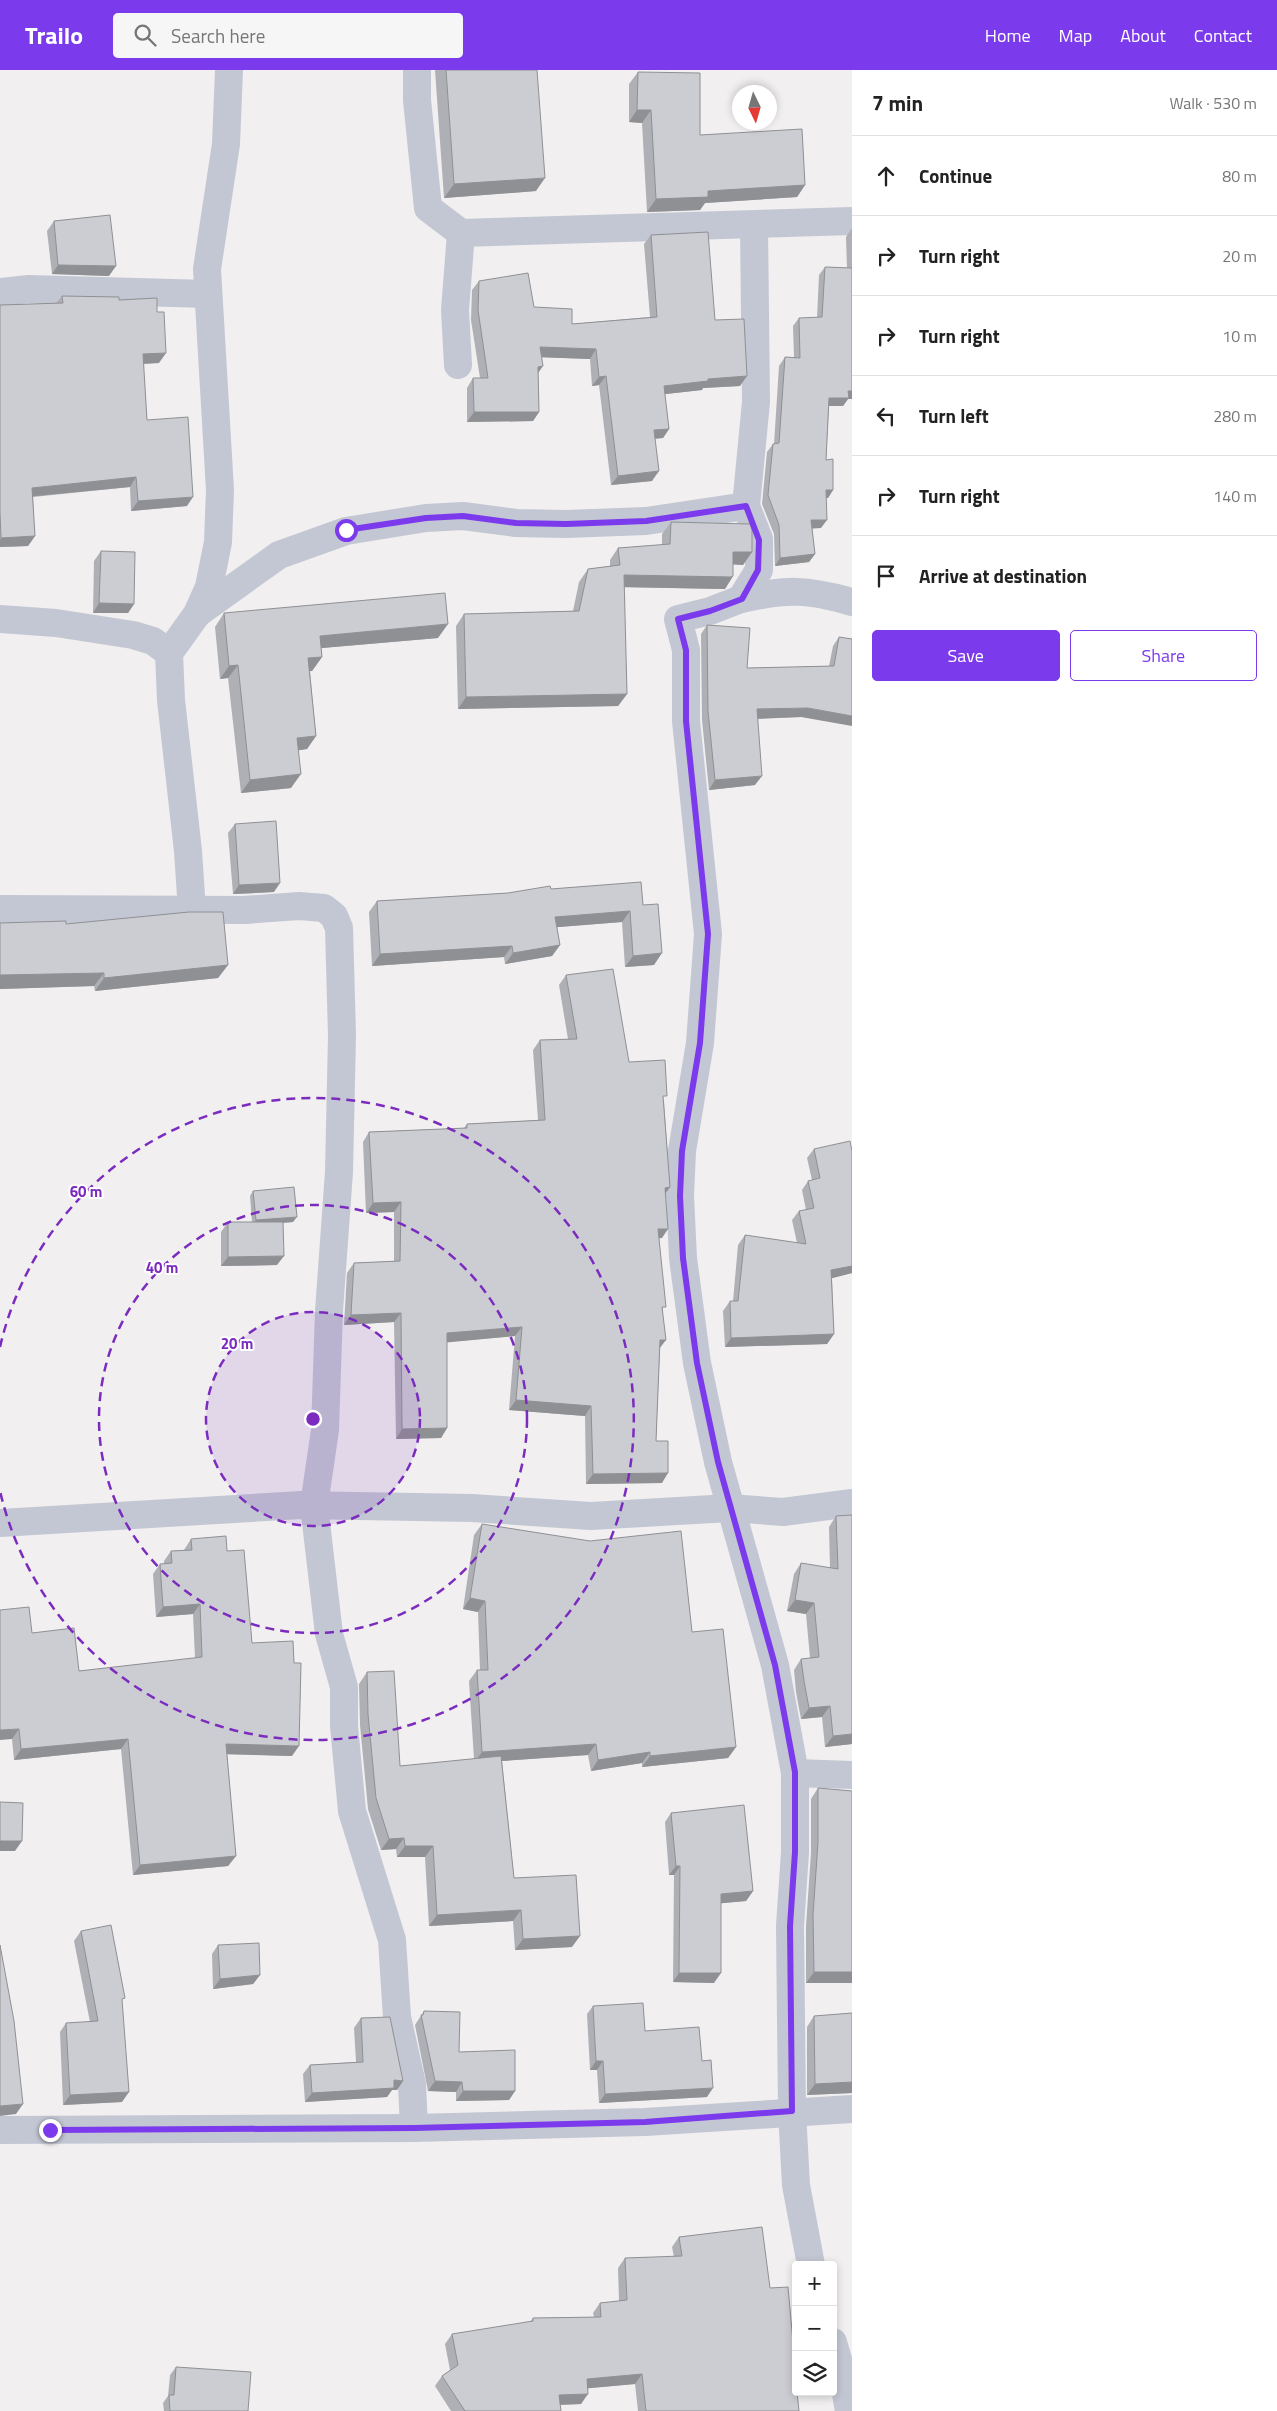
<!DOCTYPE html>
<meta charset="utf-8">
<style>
body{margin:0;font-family:"Titillium Web",sans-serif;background:#f6f6f6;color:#222}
.controls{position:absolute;right:15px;bottom:15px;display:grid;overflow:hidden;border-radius:5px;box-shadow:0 2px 8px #0003}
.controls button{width:45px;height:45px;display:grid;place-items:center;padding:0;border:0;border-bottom:1px solid #e0e0e0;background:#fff;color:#222;font:25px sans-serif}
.compass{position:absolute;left:732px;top:15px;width:45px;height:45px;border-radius:50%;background:#fff;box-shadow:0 2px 8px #0003;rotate:175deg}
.stop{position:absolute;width:15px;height:15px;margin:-11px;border:4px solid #7c3aed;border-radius:50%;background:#fff}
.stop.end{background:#7c3aed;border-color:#fff;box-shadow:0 1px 5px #0008}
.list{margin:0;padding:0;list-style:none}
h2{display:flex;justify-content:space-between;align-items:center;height:65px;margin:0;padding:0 20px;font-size:21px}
h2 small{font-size:16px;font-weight:400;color:#767676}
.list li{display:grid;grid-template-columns:32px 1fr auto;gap:15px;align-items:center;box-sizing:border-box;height:80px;padding:0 20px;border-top:1px solid #e0e0e0}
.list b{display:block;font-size:19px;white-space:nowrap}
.list em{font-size:16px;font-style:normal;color:#767676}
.actions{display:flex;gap:10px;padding:15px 20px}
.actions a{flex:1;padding:11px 0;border:1px solid #7c3aed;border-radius:5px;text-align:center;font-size:18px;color:#7c3aed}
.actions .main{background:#7c3aed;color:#fff}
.icon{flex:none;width:28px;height:28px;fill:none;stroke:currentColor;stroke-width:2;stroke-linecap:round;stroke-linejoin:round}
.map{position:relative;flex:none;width:852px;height:2341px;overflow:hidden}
header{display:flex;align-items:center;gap:30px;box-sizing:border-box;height:70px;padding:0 25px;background:#7c3aed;color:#fff}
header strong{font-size:24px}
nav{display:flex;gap:28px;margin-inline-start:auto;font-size:18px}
.search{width:350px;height:45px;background:#f6f6f6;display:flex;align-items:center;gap:12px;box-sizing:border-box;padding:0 18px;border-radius:5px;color:#767676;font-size:19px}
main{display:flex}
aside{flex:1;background:#fff}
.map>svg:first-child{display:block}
</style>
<header>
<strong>Trailo</strong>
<div class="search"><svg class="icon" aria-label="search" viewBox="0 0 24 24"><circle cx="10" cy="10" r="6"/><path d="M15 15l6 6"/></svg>Search here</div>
<nav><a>Home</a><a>Map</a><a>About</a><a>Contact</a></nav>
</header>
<main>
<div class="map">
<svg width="852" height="2341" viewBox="0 0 852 2341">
<rect width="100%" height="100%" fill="#f1efef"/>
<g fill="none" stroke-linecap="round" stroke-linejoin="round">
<g stroke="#c3c7d3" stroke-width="28">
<path d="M417,0V30L428,138L461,163L455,240L458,295"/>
<path d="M754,155L756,332L746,436L759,469V500L741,529L710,541L678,549L686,580V651L708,864L700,973L682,1081L680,1126L683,1188L697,1293L718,1392L775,1595L795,1703V1782L790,1856L792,2041L796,2115L811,2195"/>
<path d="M461,163L852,151"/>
<path d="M0,222L29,219L208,224"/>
<path d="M741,529C787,519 807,519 852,532"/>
<path d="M198,543L279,485L346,461L426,448L463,446L516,453L566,454L646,451L746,436"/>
<path d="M0,549L56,553L133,565L153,571L169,583"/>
<path d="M0,839L244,840L299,836L324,838L334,846L339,858L342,965L339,1102L329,1241L325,1360L314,1435L329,1564L344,1617V1656L352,1741L392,1870L397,1947L412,2014L414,2058"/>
<path d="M192,841L188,781L171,630L169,583L197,544L209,517L218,472L220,420L207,199L226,74L229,0"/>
<path d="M0,1453L301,1435L472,1438L591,1446L730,1438L783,1442L852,1433"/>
<path d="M795,1703L852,1705"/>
<path d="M0,2060L414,2058L645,2052L852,2039"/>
<path d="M833,2272L843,2307L849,2341"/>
</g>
</g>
<g fill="#afb0b5">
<path d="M435,0H537L536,121L444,128Z"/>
<path d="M638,2L700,65L805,115L797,127L705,133L700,140L647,142L642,53L629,52V14Z"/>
<path d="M54,151L109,206L52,204L47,161Z"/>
<path d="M852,158V329H848L843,336H829L826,390L833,420L828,428H826L821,458H812L815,484L809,492L775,496L774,464L762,434L767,382L773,374H774L779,296L785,287H794L793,256L799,248H817L819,205L825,197L847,198L846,167Z"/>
<path d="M651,165L715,250L740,316L703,318L702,320L665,324L669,359L663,368L655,369L652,411L611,415L599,315L592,316L590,289L541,287L538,303L539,342L533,351L467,352V318L473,308H480L471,250L472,220L479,211L534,237L572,254L650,247L644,174Z"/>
<path d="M62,226L119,230L159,293L143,294L147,350L187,436L131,441L130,417L33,427L35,466L28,476L0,477V235L56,233Z"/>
<path d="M671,452L752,482L743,495L733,494V506L725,519H723L624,517L627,624L618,636L458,639L456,556L464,544L573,541L579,512L588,499L610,496V490L618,478L662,475V464Z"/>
<path d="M101,481L134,534L128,543H93L94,491Z"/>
<path d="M224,543L438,568L321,578L322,587L312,601H310L316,666L307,679L298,680L291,718L241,723L228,608L220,609L215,557Z"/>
<path d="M707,555L747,598L829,596L833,576L839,567L852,569L801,647L758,649L755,715L709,720L702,650L701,564Z"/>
<path d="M235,754L274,822L233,824L228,763Z"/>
<path d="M551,819L643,835L654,895L625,897L622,852L557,857L560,875L552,886L505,894L504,887L372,896L369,842L377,831L508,823Z"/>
<path d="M0,853L66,854L228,895L218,908L95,921L94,916L0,919Z"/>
<path d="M566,905L629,992L664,1032L670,1117L665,1124L662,1168H659L663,1242L660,1278L656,1371L662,1413L586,1414L585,1346L509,1340L515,1266L447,1272V1358L441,1368L396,1369L394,1252L344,1255L347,1203L354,1193L394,1191V1142L366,1143L363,1072L369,1062L464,1058L467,1054L538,1050L533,980L540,970L568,969L559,915Z"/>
<path d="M814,1079L852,1203L832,1208L834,1264L827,1274L725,1277L723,1241L730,1231H733L738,1175L745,1165L797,1173L792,1150L799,1141L806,1140L802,1120L808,1111L812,1110L807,1088Z"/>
<path d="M253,1121L293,1152L283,1153L277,1195L221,1196V1162L228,1152H252L250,1126Z"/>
<path d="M852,1445V1674L825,1677L822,1647L801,1649L796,1622L794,1600L801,1589L810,1588L806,1544L787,1541L794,1504L801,1493L830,1498L829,1457L836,1446Z"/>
<path d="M482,1454L692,1562L736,1677L728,1688L642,1697V1693L591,1701L588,1685L502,1691L514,1808L572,1877L515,1880L513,1851L429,1856L425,1787H397L396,1779L381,1780L368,1739L360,1655L359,1614L367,1602L400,1696L474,1689L469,1611L477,1600H480L478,1542L463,1539L474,1465Z"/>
<path d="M191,1469L227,1481L252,1573L292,1686L227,1684L236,1786L228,1796L133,1805L121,1679L14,1690L12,1669L32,1563L79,1601L195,1588L193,1544L156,1547L153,1504L160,1494H164V1491L171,1481L184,1480Z"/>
<path d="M818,1718L852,1721V1913H806V1856L811,1783V1729Z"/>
<path d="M671,1743L753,1821L746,1831L721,1833L714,1913L673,1912L674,1805H669L665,1752Z"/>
<path d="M81,1861L122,1932V2032L63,2035L60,1962L66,1953L90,1952L74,1871Z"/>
<path d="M218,1875L260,1905L253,1914L213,1919L212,1884Z"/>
<path d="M593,1936L645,1961L707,2027L599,2033L597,2000H590L587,1944Z"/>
<path d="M424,1941L459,1982L515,2021L509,2030L456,2031V2022L428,2021L415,1955Z"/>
<path d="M852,1943V2023L807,2025V1957L814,1946Z"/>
<path d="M361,1948L403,2011L397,2020H392L387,2027L305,2032L303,2004L310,1995L356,1992L354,1958Z"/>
<path d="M679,2167L770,2218L799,2341H638L635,2314L588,2318L581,2334L560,2335L561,2341H451L435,2316L442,2306L450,2300L445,2274L452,2264L530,2252L533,2248L594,2247L593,2243L600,2233L619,2231L618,2198L625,2188L674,2187L672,2177Z"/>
<path d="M176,2297L248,2341H164L163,2333L168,2326L170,2305Z"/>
</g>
<g fill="#8f9094">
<path d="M637,40H651L642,53L629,52Z"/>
<path d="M545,108L536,121L444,128L454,114Z"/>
<path d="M805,115L797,127L705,133L700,140L647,142L656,129L708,121Z"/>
<path d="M58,195L116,196L109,206L52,204Z"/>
<path d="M540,277L596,279L590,289L533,287Z"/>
<path d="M166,283L159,293L136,294L143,284Z"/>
<path d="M543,296L536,306L538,297Z"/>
<path d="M606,306L599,315L592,316L599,307Z"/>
<path d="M747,306L740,316L703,318L702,320L657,325L664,316L708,309Z"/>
<path d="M848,321H852V329H848L843,336H824L829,328Z"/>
<path d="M474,342H539L533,351L467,352Z"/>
<path d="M669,359L663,368L647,369L654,360Z"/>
<path d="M659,401L652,411L611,415L618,406Z"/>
<path d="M136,407L130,417L25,427L32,418Z"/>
<path d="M826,420H833L828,428H820Z"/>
<path d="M193,427L187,436L131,441L138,431Z"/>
<path d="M811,450H827L821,458L806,459Z"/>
<path d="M35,466L28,476L0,477V470L1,468Z"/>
<path d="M733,482H752L743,495L725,494Z"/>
<path d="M815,484L809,492L775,496L780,488Z"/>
<path d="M624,505L733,506L725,519H723L615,517Z"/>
<path d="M99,533L134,534L128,543H93Z"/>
<path d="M448,554L438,568L311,579L320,566Z"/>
<path d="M322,587L312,601L299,602L308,588Z"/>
<path d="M238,595L228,608L220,609L229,596Z"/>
<path d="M627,624L618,636L458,639L466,627Z"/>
<path d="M808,638L852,646V656L801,647L750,649L757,639Z"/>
<path d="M316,666L307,679L288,682L297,668Z"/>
<path d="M301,704L291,718L241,723L250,710Z"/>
<path d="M762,706L755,715L709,720L715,710Z"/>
<path d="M280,813L274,822L233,824L239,815Z"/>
<path d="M630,841L622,852L547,858L555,847Z"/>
<path d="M560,875L552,886L505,894L513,883Z"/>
<path d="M512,876L504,887L372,896L380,884Z"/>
<path d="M662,883L654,895L625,897L633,886Z"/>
<path d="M228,895L218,908L95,921L104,908Z"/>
<path d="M104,903L94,916L0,919V905Z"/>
<path d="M670,1117L663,1127L665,1118Z"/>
<path d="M401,1132L394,1142L366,1143L373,1133Z"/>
<path d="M297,1147L293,1152L252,1155L256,1150Z"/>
<path d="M658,1159H668L662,1168L651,1169Z"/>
<path d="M284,1186L277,1195L221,1196L228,1187Z"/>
<path d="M852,1196V1203L825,1210L831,1200Z"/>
<path d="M401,1243L394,1252L344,1255L351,1245Z"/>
<path d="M522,1257L515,1266L441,1273L447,1263Z"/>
<path d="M834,1264L827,1274L725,1277L731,1268Z"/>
<path d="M660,1270H666L659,1279Z"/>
<path d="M516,1330L591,1336L585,1346L509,1340Z"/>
<path d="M447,1358L441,1368L396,1369L402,1359Z"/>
<path d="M668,1403L662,1413L586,1414L593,1404Z"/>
<path d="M470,1528L485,1531L478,1542L463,1539Z"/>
<path d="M795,1530L814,1533L806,1544L787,1541Z"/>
<path d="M200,1534L193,1544L156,1547L163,1537Z"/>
<path d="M830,1636L822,1647L801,1649L809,1638Z"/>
<path d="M19,1659L12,1669L0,1670V1660Z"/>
<path d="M852,1664V1674L825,1677L833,1666Z"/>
<path d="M128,1669L121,1679L14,1690L21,1679Z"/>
<path d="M226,1674L299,1676L292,1686L219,1684Z"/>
<path d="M596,1674L588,1685L474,1693L482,1682Z"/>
<path d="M736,1677L728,1688L642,1697L650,1686Z"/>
<path d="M650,1682L642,1693L591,1701L598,1690Z"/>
<path d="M404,1768L396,1779L381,1780L389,1769Z"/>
<path d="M0,1771H22L15,1781H0Z"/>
<path d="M405,1776H433L425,1787H397Z"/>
<path d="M236,1786L228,1796L133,1805L140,1795Z"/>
<path d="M676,1796H680L674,1805H669Z"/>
<path d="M753,1821L746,1831L714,1834L721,1824Z"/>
<path d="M521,1840L513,1851L429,1856L437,1845Z"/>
<path d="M580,1866L572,1877L515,1880L523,1869Z"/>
<path d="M814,1902H852V1913H806Z"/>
<path d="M679,1903H721L714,1913L673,1912Z"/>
<path d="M260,1905L253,1914L213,1919L220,1909Z"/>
<path d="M596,1991H603L597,2000H590Z"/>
<path d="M394,2010L403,2011L397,2020H392L387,2027L305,2032L312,2023Z"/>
<path d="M435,2011L462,2012L456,2022L428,2021Z"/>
<path d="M852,2012V2023L807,2025L815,2014Z"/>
<path d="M713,2018L707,2027L599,2033L605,2024Z"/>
<path d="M463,2021H515L509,2030L456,2031Z"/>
<path d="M129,2022L122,2032L63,2035L70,2025Z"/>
<path d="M23,2034L16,2044L0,2046V2036Z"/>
<path d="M642,2304L635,2314L581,2319L587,2309Z"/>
<path d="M588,2324L581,2334L552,2335L559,2325Z"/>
</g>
<g fill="#cccdd3" stroke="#8f9094">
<path d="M446,0H537L545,108L454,114Z"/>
<path d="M638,2L700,3V65L802,59L805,115L708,121V127L656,129L651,40H637Z"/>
<path d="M110,145L116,196L58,195L54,151Z"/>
<path d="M708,162L715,250L744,249L747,306L708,309V311L664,316L669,359L654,360L659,401L618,406L606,306L599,307L596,279L540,277L543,296L538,297L539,342H474L473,308H488L478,240L479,211L528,203L534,237L572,239V254L657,247L651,165Z"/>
<path d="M825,197L852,198V321H848L849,328H829L826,390L833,389V420H826L827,450H811L815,484L780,488L779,455L768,425L773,374L779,373L785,287L800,288L799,248L822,247Z"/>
<path d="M62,226L119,227V230L157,228V242H164L166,283L143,284L147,350L188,347L193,427L138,431L136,407L32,418L35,466L1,468L0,443V235L63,233Z"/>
<path d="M671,452L750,454L752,460V482H733V506L731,507L624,505L627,624L466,627L464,544L579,541L588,499L620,495L618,478L670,474Z"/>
<path d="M101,481L135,482L134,534L99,533Z"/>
<path d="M445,523L448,554L320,566L322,587L308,588L316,666L297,668L301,704L250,710L238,595L229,596L224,543Z"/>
<path d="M707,555L750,558L747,598L834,596L839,567L852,569V646L808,638L757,639L762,706L715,710L708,641Z"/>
<path d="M276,751L280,813L239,815L235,754Z"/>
<path d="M641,812L643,835L658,834L662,883L633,886L630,841L555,847L560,875L513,883L512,876L380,884L377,831L508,823L550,816L551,819Z"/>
<path d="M189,842H223L228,895L104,908V903L0,905V853L66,851V854Z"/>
<path d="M613,899L629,992L665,990L667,1026H663L670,1117L665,1118L668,1159H658L666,1237H662L666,1270H660L656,1371H668V1403L593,1404L591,1336L516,1330L522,1257L447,1263V1358L402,1359L401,1243L351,1245L354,1193L400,1191L401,1132L373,1133L369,1062L467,1058V1054L545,1050L540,970L577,969L566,905Z"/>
<path d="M850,1071L852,1081V1196L831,1200L834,1264L731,1268L730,1231H738L745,1165L806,1174L799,1141L814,1138L808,1111L820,1108L814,1079Z"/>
<path d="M294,1117L297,1147L256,1150L253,1121Z"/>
<path d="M228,1152H283L284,1186L228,1187Z"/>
<path d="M852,1445V1664L833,1666L830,1636L809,1638L804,1611L801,1589L819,1587L814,1533L795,1530L801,1493L838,1499L836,1446Z"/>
<path d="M482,1454L590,1471L681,1461L692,1562L723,1559L736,1677L650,1686V1682L598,1690L596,1674L482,1682L477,1600H488L485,1531L470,1528Z"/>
<path d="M226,1466L227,1481L244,1480L252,1573L293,1571L294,1593H301L299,1676L226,1674L236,1786L140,1795L128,1669L21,1679L19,1659L0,1660V1540L29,1537L32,1563L74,1558L79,1601L202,1587L200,1534L163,1537L160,1494L172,1493L171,1481L192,1480L191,1469Z"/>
<path d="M394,1601L400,1696L501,1686L514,1808L576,1805L580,1866L523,1869L521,1840L437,1845L433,1776H405L404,1768L389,1769L376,1728L368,1644L367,1602Z"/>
<path d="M818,1718L852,1721V1902H814L813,1845L818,1772Z"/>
<path d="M0,1732L23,1733L22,1771H0Z"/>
<path d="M744,1735L753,1821L721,1824V1903H679L680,1796H676L671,1743Z"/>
<path d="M111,1855L125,1928L122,1929L129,2022L70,2025L66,1953L98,1951L81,1861Z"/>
<path d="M259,1873L260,1905L220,1909L218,1875Z"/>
<path d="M0,1875L14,1951L23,2034L0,2036Z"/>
<path d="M643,1933L645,1961L699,1957L702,1991L711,1990L713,2018L605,2024L603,1991H596L593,1936Z"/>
<path d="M424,1941L460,1942L459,1982L515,1980V2021H463L462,2012L435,2011L421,1945H423Z"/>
<path d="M852,1943V2012L815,2014L814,1946Z"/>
<path d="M390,1947L403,2011L394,2010V2018L312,2023L310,1995L363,1992L361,1948Z"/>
<path d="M762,2157L770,2218L788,2217L796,2305V2322H797L799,2341H646L642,2304L587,2309L588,2324L559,2325L561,2341H465L442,2306L458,2295L452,2264L533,2251V2248L601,2247L600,2233L627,2230L625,2188L682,2186L679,2167Z"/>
<path d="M176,2297L251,2302L248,2341H170L169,2325H174Z"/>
</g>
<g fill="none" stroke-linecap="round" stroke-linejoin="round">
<path stroke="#7c3aed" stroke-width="6" d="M50,2060L414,2058L645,2052L792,2041L790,1856L795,1782V1702L775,1595L718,1392L697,1293L683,1188L680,1126L682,1081L700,973L708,864L686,651V580L678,549L710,541L742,529L758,500L759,470L746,436L646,451L566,454L516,453L463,446L426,448L346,460"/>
</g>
<circle cx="313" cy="1349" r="107" fill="#7b2cbf" fill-opacity=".12"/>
<g fill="none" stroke="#7b2cbf" stroke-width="2.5" stroke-dasharray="9 6">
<circle cx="313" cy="1349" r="107"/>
<circle cx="313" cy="1349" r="214"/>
<path d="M0 1277A321 321 0 1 1 0 1421"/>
</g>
<circle cx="313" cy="1349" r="8" fill="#7b2cbf" stroke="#fff" stroke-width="2.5"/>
<g font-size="15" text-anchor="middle" font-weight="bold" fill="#7b2cbf" stroke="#fff" stroke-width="4" stroke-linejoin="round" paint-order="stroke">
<text x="86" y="1127">60 m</text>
<text x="162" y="1203">40 m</text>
<text x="237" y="1279">20 m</text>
</g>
</svg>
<div class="controls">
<button>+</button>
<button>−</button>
<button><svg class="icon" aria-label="layers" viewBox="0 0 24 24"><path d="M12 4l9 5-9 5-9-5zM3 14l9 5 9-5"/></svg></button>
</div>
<svg class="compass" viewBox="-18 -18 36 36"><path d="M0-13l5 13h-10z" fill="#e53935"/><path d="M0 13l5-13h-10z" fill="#767676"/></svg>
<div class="stop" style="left:346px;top:460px"></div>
<div class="stop end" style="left:50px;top:2060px"></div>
</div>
<aside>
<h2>7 min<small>Walk · 530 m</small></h2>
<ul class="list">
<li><svg class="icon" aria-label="ahead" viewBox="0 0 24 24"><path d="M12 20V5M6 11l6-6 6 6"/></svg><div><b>Continue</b></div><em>80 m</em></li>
<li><svg class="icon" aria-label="right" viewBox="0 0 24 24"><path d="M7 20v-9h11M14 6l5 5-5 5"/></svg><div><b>Turn right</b></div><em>20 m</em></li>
<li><svg class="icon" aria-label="right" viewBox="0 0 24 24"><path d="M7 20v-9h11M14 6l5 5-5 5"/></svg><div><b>Turn right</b></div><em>10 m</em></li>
<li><svg class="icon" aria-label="left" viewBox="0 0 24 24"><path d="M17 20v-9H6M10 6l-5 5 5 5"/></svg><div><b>Turn left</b></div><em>280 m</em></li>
<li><svg class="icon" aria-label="right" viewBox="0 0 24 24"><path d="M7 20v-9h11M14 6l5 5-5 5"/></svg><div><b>Turn right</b></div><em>140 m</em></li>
<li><svg class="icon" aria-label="arrive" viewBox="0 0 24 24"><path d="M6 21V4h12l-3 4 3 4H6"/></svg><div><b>Arrive at destination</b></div></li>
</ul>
<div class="actions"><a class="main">Save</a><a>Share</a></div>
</aside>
</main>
